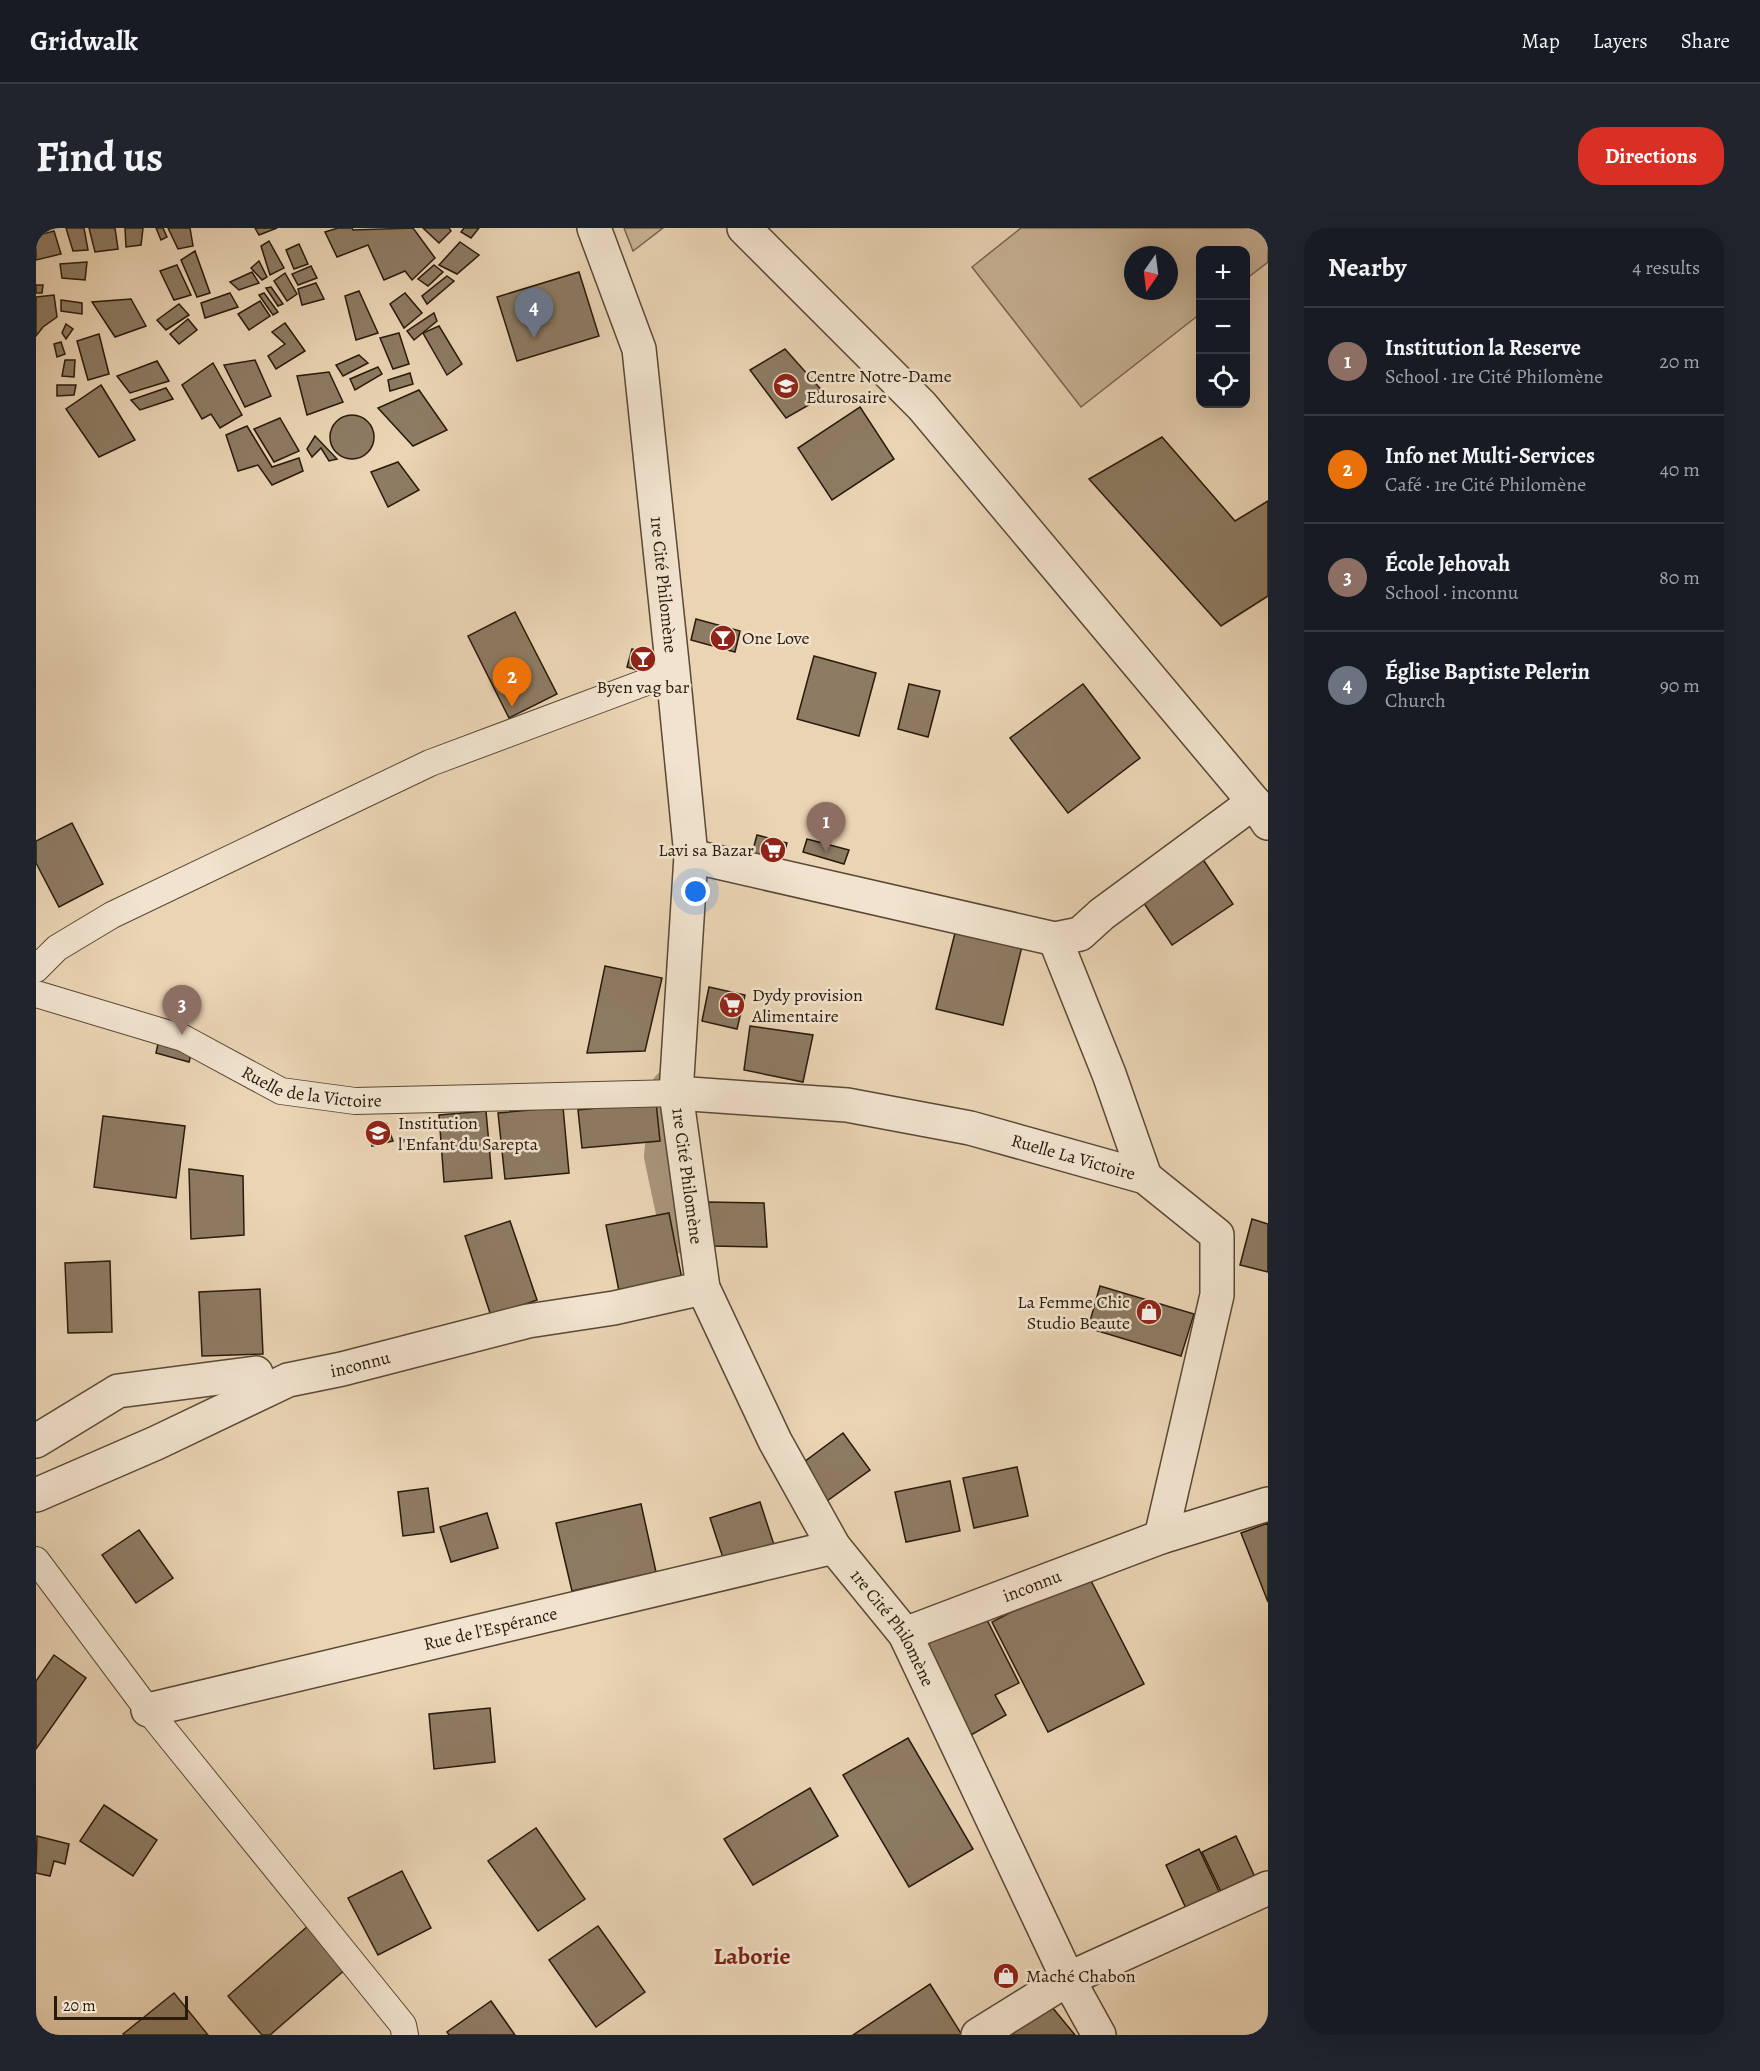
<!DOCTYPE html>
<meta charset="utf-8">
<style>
body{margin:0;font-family:Alegreya,serif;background:#20242c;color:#f1f3f6}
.controls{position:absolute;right:18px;top:18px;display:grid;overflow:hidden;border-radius:12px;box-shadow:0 6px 24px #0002}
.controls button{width:54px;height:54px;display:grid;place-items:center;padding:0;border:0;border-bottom:2px solid #363941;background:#171b24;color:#f1f3f6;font:30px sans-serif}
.compass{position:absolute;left:1088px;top:18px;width:54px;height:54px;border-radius:50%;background:#171b24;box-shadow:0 6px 24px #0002;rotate:194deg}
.scale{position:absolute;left:18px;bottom:15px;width:134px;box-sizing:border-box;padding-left:6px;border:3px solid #291a0b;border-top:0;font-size:16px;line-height:21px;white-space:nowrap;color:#291a0b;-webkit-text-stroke:4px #f1e3ce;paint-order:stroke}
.you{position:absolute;left:660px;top:664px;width:21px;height:21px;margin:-15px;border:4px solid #fff;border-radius:50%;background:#1a73e8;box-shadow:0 0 0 9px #1a73e833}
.badge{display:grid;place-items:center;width:39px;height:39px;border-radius:50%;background:#d93025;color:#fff;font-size:20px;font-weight:700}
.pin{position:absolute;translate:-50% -50px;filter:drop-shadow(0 2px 3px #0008)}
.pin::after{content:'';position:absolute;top:32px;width:21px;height:18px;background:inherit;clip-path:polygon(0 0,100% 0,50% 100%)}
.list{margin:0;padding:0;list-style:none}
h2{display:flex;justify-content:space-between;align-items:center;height:78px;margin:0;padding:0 24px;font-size:26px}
h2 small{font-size:20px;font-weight:400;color:#9ea1a6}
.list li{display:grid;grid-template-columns:39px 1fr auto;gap:18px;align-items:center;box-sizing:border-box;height:108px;padding:0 24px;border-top:2px solid #363941}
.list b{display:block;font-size:22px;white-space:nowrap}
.list p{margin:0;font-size:20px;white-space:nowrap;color:#9ea1a6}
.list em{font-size:20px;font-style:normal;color:#9ea1a6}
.icon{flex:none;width:33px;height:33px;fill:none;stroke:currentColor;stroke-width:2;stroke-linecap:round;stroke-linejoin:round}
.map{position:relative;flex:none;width:1232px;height:1807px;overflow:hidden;border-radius:24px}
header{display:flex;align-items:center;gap:36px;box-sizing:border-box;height:84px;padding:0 30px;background:#171b24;border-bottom:2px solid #363941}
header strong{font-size:28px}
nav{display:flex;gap:33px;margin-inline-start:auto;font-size:21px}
.intro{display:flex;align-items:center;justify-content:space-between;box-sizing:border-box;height:144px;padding:0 36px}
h1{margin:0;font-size:42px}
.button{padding:15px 27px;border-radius:24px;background:#d93025;color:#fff;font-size:21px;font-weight:700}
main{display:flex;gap:36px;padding:0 36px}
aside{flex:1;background:#171b24;border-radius:24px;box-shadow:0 6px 24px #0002}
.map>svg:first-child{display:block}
</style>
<header>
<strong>Gridwalk</strong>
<nav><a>Map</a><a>Layers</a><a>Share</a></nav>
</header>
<div class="intro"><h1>Find us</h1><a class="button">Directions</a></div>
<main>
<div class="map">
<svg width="1232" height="1807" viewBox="0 0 1232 1807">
<rect width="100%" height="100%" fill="#ead4b4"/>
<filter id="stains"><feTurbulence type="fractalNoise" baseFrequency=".00333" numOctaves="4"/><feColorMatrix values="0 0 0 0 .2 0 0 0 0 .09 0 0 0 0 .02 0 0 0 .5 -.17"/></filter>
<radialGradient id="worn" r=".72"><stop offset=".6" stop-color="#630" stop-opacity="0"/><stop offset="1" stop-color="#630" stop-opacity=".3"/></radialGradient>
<g fill="#c9b497" stroke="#796751" stroke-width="1.5" fill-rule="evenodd">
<path d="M588,0H627L597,23Z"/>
<path d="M985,0H1224L1232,10V34L1210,51V22H1164V86L1045,179L936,39ZM1097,27H1133V63H1097Z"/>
</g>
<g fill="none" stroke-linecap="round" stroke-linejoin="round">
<path stroke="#a8957b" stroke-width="46" d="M637,863L631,928L647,1003"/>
</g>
<g fill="#8d7b63" stroke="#291a0b" stroke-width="1.5">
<path d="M30,0H48L52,22L37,23Z"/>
<path d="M53,0H79L82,21L59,24Z"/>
<path d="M89,0H107L105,17L90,19Z"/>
<path d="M120,0H127L131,9L125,12Z"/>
<path d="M132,0H154L157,18L142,21Z"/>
<path d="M219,0H241L223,7Z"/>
<path d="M302,0H316L317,2L377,0L399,30L376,52L369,43L348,52L332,17L301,29L289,4Z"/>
<path d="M387,0H413L415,3L403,15Z"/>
<path d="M428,0H443L435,10L425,4Z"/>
<path d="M18,3L25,26L0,32V8Z"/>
<path d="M233,13L248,40L234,47L225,18Z"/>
<path d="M424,14L443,27L421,46L403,37Z"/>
<path d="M263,16L272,36L258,41L250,22Z"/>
<path d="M159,23L174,65L161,69L145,32Z"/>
<path d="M223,33L231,49L226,52L215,40Z"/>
<path d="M51,34L49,52L26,50L24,36Z"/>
<path d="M141,37L155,67L138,72L124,43Z"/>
<path d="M398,37L407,44L392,58L382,51Z"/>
<path d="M275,38L281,50L262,57L256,46Z"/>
<path d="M216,44L223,55L203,62L194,54Z"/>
<path d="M543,44L563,108L481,133L461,69Z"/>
<path d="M249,45L261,66L251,73L238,53Z"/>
<path d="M411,48L418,53L391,76L386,68Z"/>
<path d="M280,55L288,71L266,77L262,61Z"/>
<path d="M0,57H7L6,65H0Z"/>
<path d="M235,59L247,76L242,78L230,60Z"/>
<path d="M323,63L342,105L320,112L309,68Z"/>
<path d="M194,65L202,79L169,90L165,75Z"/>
<path d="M228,65L242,84L237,87L223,67Z"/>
<path d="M369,65L386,85L368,100L354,76Z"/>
<path d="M18,67L21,89L7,99L0,108V69Z"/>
<path d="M95,71L110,98L79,109L56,74Z"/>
<path d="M25,72L46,75V86L25,83Z"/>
<path d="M224,73L234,88L213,102L202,86Z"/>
<path d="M143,76L153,87L130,102L121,92Z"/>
<path d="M398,85L401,93L378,112L371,103Z"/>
<path d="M152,91L161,102L143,116L134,106Z"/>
<path d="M249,95L269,123L240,141L232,128L249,116L236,104Z"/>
<path d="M30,96L37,101L30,111L26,105Z"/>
<path d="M403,98L426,136L411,147L387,105Z"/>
<path d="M363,105L373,136L357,141L344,110Z"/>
<path d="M63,106L73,146L52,152L41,113Z"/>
<path d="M25,114L29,126L21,129L18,116Z"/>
<path d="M749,121L790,167L750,190L714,142Z"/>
<path d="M323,127L332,135L307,148L300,137Z"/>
<path d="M29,132H39L38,149L26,148Z"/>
<path d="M219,132L235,168L209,179L188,137Z"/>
<path d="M121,133L133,153L94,165L81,148Z"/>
<path d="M177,135L206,187L184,200L175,186L166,191L146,157Z"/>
<path d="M342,139L346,146L319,162L314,151Z"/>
<path d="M293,144L307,174L271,187L261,148Z"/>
<path d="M374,145L377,156L354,163L352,152Z"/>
<path d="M21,157H40L38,167L21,168Z"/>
<path d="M65,157L99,212L63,229L30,181Z"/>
<path d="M130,160L137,171L104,182L95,172Z"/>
<path d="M383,162L411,202L377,218L342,180Z"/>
<path d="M824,179L858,231L796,272L762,220Z"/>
<circle cx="316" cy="209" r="22"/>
<path d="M244,190L263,223L238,234L218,201Z"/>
<path d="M211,198L236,239L263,230L267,243L236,257L222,237L202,243L190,207Z"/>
<path d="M279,208L301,231L293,233L285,220L276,229L271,221Z"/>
<path d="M1126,209L1199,293L1232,273V368L1185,398L1053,251Z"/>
<path d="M362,234L383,262L352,279L335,244Z"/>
<path d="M479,384L521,466L473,490L432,408Z"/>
<path d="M660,391L704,403L699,424L655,412Z"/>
<path d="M596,421L624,428L618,447L591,439Z"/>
<path d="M778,428L840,445L823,508L761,491Z"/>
<path d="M873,456L904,463L892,509L862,501Z"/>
<path d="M1047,456L1104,530L1032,585L974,510Z"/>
<path d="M36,595L67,656L23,679L0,635V613Z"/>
<path d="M721,607L751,615L745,636L715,629Z"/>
<path d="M771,611L813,622L808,636L767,624Z"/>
<path d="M1166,630L1197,676L1136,717L1105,671Z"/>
<path d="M921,697L987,714L967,797L900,781Z"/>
<path d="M569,738L626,750L609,823L551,825Z"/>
<path d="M673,759L709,767L701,801L666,793Z"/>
<path d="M714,798L777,807L767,854L708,842Z"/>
<path d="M123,811L157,819L153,834L120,825Z"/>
<path d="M620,874L624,913L546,920L542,882Z"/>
<path d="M527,879L533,945L469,951L462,885Z"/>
<path d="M450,883L456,950L408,954L403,887Z"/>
<path d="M67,888L149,898L140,970L58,959Z"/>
<path d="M351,896L357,913L336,918L332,903Z"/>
<path d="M153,941L207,948L208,1007L155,1011Z"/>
<path d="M671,974L728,975L731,1019L675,1018Z"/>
<path d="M633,985L646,1051L583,1063L570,997Z"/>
<path d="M1216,991L1232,996V1044L1204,1037Z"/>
<path d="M474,993L501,1072L455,1088L429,1008Z"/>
<path d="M74,1033L76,1104L32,1105L29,1035Z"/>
<path d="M1064,1058L1158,1086L1145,1128L1052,1100Z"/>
<path d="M224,1061L227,1126L166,1128L163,1064Z"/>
<path d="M807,1205L834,1242L791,1273L764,1237Z"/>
<path d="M981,1239L992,1288L938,1300L927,1250Z"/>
<path d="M914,1253L924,1303L870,1314L859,1264Z"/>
<path d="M392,1260L398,1304L367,1308L362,1264Z"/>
<path d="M724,1274L740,1323L690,1339L674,1290Z"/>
<path d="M605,1276L620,1344L536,1363L520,1295Z"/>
<path d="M451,1285L462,1320L415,1334L404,1299Z"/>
<path d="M1232,1295V1374L1205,1305Z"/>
<path d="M103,1302L137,1350L100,1375L66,1327Z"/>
<path d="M1051,1345L1108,1456L1012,1504L956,1394Z"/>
<path d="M948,1386L983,1455L959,1467L970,1487L930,1510L890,1416Z"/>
<path d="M18,1427L50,1450L0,1521V1453Z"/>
<path d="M454,1480L459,1534L398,1541L393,1486Z"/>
<path d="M872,1510L937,1621L873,1659L807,1547Z"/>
<path d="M774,1560L802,1608L717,1657L688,1611Z"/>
<path d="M68,1577L121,1612L97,1648L44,1613Z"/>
<path d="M500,1600L549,1671L502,1703L452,1633Z"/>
<path d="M1,1608L33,1616L29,1636L18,1633L14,1648L0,1645Z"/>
<path d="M1200,1608L1225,1662L1191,1676L1166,1624Z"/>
<path d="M1163,1621L1188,1674L1154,1689L1130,1637Z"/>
<path d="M366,1643L395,1700L342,1727L312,1670Z"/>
<path d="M273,1697L311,1740L234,1807H226L192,1768Z"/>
<path d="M562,1698L609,1764L560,1799L513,1732Z"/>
<path d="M894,1756L926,1807H817Z"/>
<path d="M138,1765L172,1807H88L87,1806Z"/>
<path d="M455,1773L479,1807H413L411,1804Z"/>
<path d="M1011,1773L1039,1807H968Z"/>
</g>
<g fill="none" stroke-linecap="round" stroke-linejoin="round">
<g stroke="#594835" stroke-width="28">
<g id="service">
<path d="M0,741L21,720L76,687L394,535L637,444"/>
<path id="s1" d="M0,766L147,810L245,863L319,873L640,865"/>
<path d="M0,1332L112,1482L367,1797L369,1807"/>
</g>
</g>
<g stroke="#594835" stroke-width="36">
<g id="minor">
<path id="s2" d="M558,0L603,121L637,444L655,628L640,865L667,1060L739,1213L798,1319L869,1406L1032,1751L1063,1807"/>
<path d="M708,0L886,178L1218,574L1232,595"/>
<path d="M655,628L1019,711L1044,706L1066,686L1218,574"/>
<path d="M1019,711L1073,846L1109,949"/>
<path id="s3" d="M640,865L811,877L934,900L1109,949L1181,1007V1067L1125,1309"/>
<path d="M0,1213L82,1163L220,1145"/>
<path id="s4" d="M0,1267L120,1215L252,1152L306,1141L492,1093L578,1080L667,1060"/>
<path id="s5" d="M869,1406L1125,1309L1232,1276"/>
<path id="s6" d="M112,1482L798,1319"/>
<path d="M942,1807L1032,1751L1232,1660"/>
</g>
</g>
<use href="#service" stroke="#f1e3ce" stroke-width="26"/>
<use href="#minor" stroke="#f1e3ce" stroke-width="33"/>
</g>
<defs>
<g id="school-disc" transform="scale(1.35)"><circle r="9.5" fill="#8f2418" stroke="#f1e3ce"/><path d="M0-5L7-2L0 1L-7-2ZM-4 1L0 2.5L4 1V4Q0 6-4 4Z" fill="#fff"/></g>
<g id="bar-disc" transform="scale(1.35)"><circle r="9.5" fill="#8f2418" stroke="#f1e3ce"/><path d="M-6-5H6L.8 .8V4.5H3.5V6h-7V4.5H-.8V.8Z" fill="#fff"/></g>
<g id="supermarket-disc" transform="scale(1.35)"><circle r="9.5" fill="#8f2418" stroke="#f1e3ce"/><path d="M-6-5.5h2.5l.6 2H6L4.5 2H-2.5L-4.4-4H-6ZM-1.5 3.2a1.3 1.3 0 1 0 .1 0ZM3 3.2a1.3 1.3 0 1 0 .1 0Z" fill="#fff"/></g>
<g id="shop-disc" transform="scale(1.35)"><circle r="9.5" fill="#8f2418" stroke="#f1e3ce"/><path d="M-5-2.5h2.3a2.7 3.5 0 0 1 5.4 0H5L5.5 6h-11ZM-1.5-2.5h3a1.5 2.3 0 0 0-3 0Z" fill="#fff"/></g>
</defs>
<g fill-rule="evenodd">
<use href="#school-disc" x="750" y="158"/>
<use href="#bar-disc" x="687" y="410"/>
<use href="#bar-disc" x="607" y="431"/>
<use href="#supermarket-disc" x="737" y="622"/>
<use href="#supermarket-disc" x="696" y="777"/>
<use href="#school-disc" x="342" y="905"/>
<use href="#shop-disc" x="1113" y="1084"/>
<use href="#shop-disc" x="970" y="1748"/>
</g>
<g text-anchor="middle" stroke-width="5" stroke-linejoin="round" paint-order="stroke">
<g font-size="18" fill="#291a0b" stroke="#f1e3ce" text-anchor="start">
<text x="770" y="154">Centre Notre-Dame<tspan x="770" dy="21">Edurosaire</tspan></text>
<text x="706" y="416">One Love</text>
<text x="607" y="465" text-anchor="middle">Byen vag bar</text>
<text x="718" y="628" text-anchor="end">Lavi sa Bazar</text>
<text x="716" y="773">Dydy provision<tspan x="716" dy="21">Alimentaire</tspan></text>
<text x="362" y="901">Institution<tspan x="362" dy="21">l'Enfant du Sarepta</tspan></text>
<text x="1094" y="1080" text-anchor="end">La Femme Chic<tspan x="1094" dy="21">Studio Beaute</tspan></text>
<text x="990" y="1754">Maché Chabon</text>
</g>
<g font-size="18" fill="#291a0b" stroke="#f1e3ce">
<text dy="6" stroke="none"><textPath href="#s2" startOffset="366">1re Cité Philomène</textPath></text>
<text dy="6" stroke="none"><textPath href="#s1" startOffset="294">Ruelle de la Victoire</textPath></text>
<text dy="6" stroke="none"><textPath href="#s3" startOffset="404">Ruelle La Victoire</textPath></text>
<text dy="6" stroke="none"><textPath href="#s2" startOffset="960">1re Cité Philomène</textPath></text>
<text dy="6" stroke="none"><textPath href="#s4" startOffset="351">inconnu</textPath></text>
<text dy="6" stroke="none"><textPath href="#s5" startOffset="136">inconnu</textPath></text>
<text dy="6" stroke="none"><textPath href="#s6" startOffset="352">Rue de l’Espérance</textPath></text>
<text dy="6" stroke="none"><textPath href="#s2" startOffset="1464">1re Cité Philomène</textPath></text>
</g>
<g font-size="24" font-weight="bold" fill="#7a1f14" stroke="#f1e3ce">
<text x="716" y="1736">Laborie</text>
</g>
</g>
<rect width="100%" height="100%" filter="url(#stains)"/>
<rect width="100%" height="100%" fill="url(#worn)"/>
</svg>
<div class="controls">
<button>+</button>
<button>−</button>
<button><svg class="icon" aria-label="locate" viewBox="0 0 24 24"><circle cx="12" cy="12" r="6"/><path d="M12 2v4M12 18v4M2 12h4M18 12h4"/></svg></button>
</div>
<svg class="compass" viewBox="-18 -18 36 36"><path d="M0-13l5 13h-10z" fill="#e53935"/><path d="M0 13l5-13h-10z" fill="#9ea1a6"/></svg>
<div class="scale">20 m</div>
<div class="you"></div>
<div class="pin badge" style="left:790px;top:624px;background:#8d6e63">1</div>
<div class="pin badge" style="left:476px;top:479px;background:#e8710a">2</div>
<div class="pin badge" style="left:146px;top:807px;background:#8d6e63">3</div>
<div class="pin badge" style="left:498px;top:110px;background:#6b7280">4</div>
</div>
<aside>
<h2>Nearby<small>4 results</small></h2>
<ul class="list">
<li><span class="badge" style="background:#8d6e63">1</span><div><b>Institution la Reserve</b><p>School · 1re Cité Philomène</p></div><em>20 m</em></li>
<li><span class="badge" style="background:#e8710a">2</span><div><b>Info net Multi-Services</b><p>Café · 1re Cité Philomène</p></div><em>40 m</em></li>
<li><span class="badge" style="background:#8d6e63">3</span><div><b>École Jehovah</b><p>School · inconnu</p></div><em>80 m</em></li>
<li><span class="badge" style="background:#6b7280">4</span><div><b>Église Baptiste Pelerin</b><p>Church</p></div><em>90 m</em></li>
</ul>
</aside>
</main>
